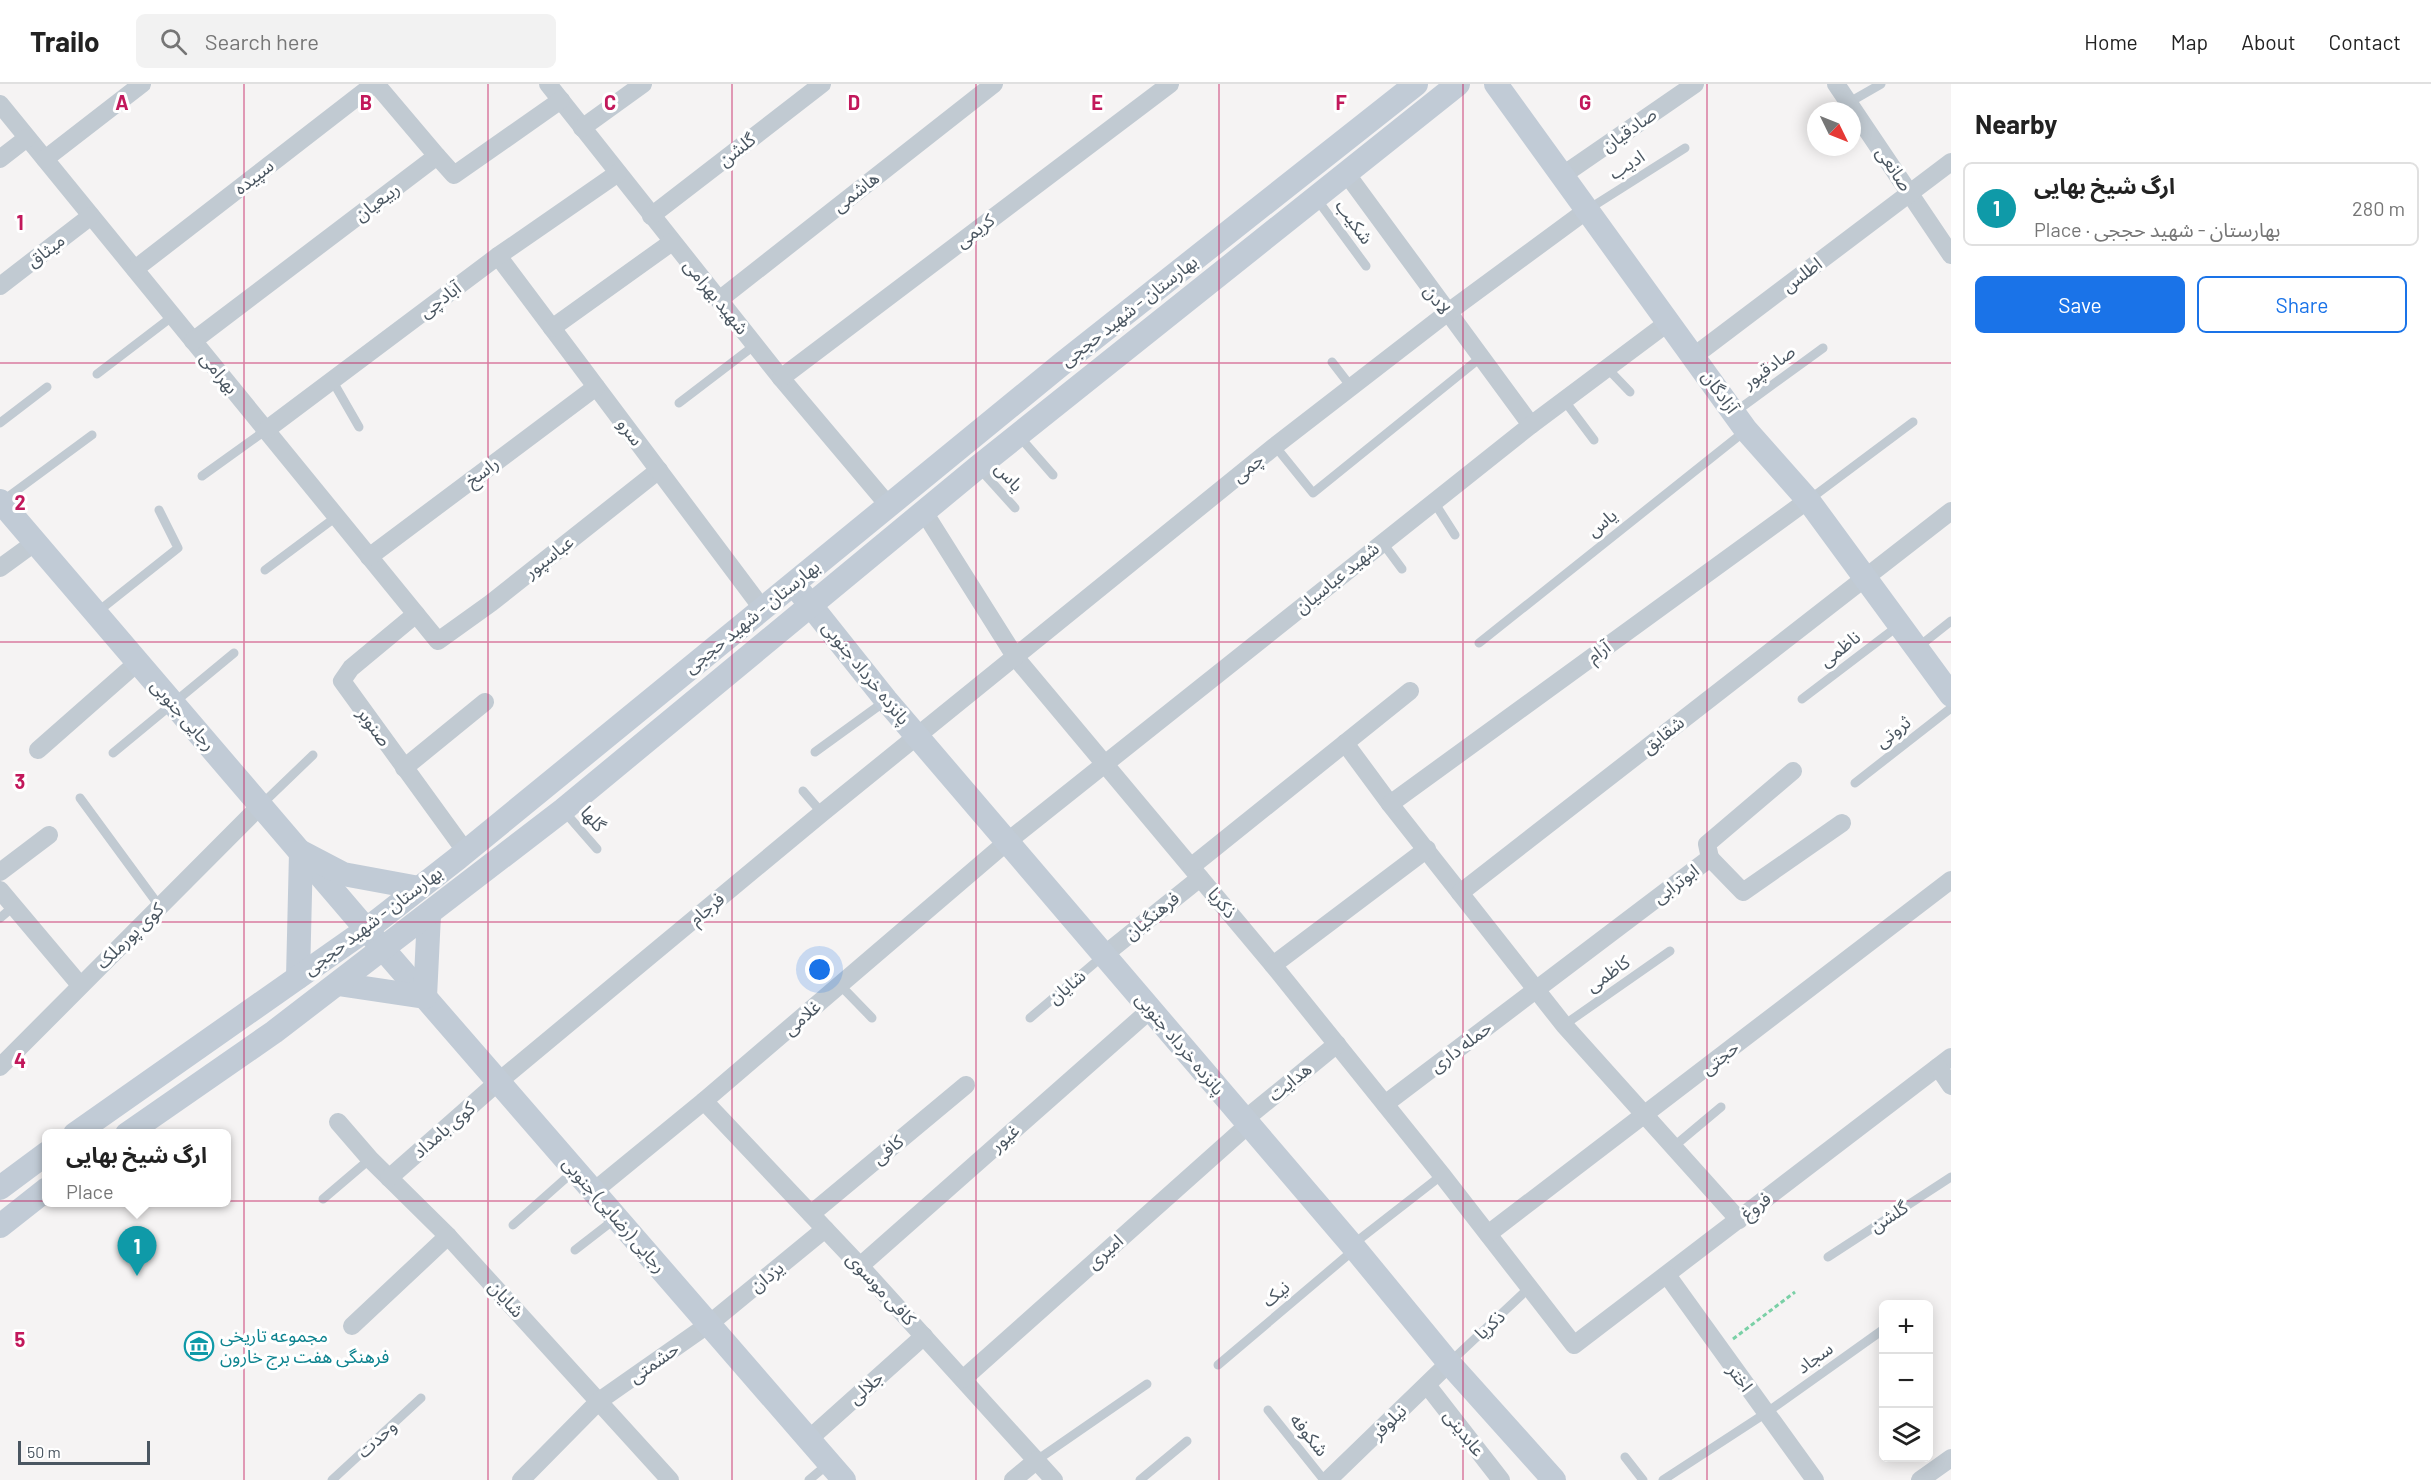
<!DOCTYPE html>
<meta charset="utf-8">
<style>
body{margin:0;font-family:Barlow,"Noto Sans Arabic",sans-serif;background:#f2f2f2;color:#222}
.controls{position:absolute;right:18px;bottom:18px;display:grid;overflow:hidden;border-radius:9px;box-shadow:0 3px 15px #0003}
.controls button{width:54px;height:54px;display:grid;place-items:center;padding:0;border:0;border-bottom:2px solid #e0e0e0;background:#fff;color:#222;font:30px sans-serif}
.compass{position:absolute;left:1807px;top:18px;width:54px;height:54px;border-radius:50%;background:#fff;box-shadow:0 3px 15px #0003;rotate:133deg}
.scale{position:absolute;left:18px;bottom:15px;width:132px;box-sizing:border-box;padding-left:6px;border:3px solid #4a5661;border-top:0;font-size:16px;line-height:21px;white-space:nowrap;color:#4a5661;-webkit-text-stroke:4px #fff;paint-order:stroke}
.you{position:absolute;left:820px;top:886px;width:21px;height:21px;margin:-15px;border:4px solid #fff;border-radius:50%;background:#1a73e8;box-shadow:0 0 0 9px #1a73e833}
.badge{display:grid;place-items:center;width:39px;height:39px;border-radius:50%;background:#1a73e8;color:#fff;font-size:20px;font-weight:700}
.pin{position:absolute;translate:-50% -50px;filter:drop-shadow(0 2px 3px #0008)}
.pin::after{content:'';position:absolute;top:32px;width:21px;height:18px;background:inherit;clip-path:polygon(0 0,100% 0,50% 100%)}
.popup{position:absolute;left:42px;top:1045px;width:189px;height:78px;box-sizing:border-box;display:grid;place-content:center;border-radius:9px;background:#fff;filter:drop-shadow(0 2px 4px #0005);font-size:20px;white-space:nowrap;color:#767676}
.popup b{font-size:22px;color:#222}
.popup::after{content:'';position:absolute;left:50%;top:100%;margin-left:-12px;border:12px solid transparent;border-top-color:#fff}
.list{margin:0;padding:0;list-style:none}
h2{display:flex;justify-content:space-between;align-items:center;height:78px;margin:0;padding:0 24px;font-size:26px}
h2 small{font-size:20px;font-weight:400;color:#767676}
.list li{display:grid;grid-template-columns:39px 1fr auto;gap:18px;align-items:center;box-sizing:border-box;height:84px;margin:0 12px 12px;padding:0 12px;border:2px solid #e0e0e0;border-radius:9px}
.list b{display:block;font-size:22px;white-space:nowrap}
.list p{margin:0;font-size:20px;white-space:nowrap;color:#767676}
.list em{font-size:20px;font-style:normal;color:#767676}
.actions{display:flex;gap:12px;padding:18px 24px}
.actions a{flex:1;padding:14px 0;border:2px solid #1a73e8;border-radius:9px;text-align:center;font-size:21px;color:#1a73e8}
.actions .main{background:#1a73e8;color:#fff}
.icon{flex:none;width:33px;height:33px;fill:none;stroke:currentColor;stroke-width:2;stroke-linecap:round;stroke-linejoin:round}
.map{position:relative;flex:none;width:1951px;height:1396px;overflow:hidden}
header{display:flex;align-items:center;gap:36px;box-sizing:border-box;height:84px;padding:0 30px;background:#fff;border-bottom:2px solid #e0e0e0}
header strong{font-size:28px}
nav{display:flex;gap:33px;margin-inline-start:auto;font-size:21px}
.search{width:420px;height:54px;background:#f2f2f2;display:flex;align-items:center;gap:15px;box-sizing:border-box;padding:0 21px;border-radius:9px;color:#767676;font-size:22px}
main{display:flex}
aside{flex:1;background:#fff}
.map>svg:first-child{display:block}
</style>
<header>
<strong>Trailo</strong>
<div class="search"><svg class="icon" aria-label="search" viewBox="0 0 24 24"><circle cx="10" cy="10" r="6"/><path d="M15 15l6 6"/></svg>Search here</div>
<nav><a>Home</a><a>Map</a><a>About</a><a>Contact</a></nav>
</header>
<main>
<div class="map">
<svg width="1951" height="1396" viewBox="0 0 1951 1396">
<rect width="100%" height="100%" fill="#f5f3f3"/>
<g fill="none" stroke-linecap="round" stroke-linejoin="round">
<path stroke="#7ad0a6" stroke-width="3" stroke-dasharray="4.5 3" stroke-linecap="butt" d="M1733,1255L1795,1208"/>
<g stroke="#c1cad2" stroke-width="9">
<path d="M1848,19L1881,0"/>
<path d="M1316,114L1366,182"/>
<path d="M1587,126L1685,64"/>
<path d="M1332,278L1352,304"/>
<path d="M1607,284L1630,308"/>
<path d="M97,290L173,232"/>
<path d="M332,296L359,343"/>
<path d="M1564,316L1594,356"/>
<path d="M679,319L755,261"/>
<path d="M1735,328L1823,264"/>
<path d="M0,339L47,303"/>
<path d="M1018,351L1053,391"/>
<path d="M1275,362L1313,409L1480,274"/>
<path d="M978,383L1015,424"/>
<path d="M202,392L266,346"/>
<path d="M1810,415L1913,338"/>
<path d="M1,418L92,351"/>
<path d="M1434,418L1455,451"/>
<path d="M1382,458L1402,485"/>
<path d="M265,486L336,433"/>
<path d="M96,529L178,464L159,426"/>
<path d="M1479,559L1745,347"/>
<path d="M1917,564L1951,537"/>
<path d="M1802,615L1898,542"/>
<path d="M815,668L884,618"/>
<path d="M113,669L234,569"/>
<path d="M1855,699L1951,624"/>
<path d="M803,707L822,729"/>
<path d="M80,714L160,823"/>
<path d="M261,721L313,671"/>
<path d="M563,726L597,765"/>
<path d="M0,834L14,822"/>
<path d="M840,901L872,934"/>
<path d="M1030,934L1104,871"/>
<path d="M1564,941L1670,867"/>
<path d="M1672,1064L1721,1023"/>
<path d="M323,1115L370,1075"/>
<path d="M513,1141L574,1087"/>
<path d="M1352,1161L1442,1091"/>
<path d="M575,1166L615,1135"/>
<path d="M1828,1173L1951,1093"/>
<path d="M1449,1279L1530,1203"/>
<path d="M1218,1281L1355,1165"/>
<path d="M1268,1326L1324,1396"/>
<path d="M1625,1373L1643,1396"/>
<path d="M1037,1376L1147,1300"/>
<path d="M332,1396L421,1314"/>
<path d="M809,1396L828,1380"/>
<path d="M1140,1396L1187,1357"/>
<path d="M1663,1396L1766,1329L1884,1245"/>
</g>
<g stroke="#c1cad2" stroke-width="18">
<path d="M376,0L437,72"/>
<path d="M548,0L781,294L889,422"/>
<path d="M1836,0L1951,171"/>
<path d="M0,20L438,557L491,519L659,386"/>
<path d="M582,44L643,0"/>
<path d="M0,75L27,54"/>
<path d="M45,75L142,0"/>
<path d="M1346,89L1531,341"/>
<path d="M1563,91L1695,0"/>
<path d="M651,132L822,0"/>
<path d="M498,172L762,524"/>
<path d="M135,185L374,0"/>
<path d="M0,202L91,132"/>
<path d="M719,216L994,0"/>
<path d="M552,244L672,158"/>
<path d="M193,257L437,72L454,91L561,16"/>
<path d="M1694,272L1951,78"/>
<path d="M781,294L1170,0"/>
<path d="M266,346L498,172L618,89"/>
<path d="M924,428L1016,574L1273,881L1442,1091L1574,1261L1951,973"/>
<path d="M369,473L596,303"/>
<path d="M0,484L37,457"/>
<path d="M416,530L351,584L342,597L466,768"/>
<path d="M1345,659L1390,720L1564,941L1739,1136"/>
<path d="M38,666L138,578"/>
<path d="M404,684L485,618"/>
<path d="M1390,720L1808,416"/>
<path d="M1710,774L1707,760L1793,687"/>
<path d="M1192,782L1410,607"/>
<path d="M0,788L49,751"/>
<path d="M0,806L80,901"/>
<path d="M1460,809L1951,427"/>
<path d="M1104,871L1200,794"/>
<path d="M1273,881L1427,765"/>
<path d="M0,983L261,721"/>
<path d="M1938,983L1951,1002"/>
<path d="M704,1017L860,1182L1054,1396"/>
<path d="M1385,1020L1710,774L1743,808L1842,739"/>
<path d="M1244,1036L1337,960"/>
<path d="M338,1038L370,1075L448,1152L670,1396"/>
<path d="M389,1094L498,998L822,729L1275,362L1447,229L1587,126"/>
<path d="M594,1107L704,1017L1008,757L1531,341L1670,237"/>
<path d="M811,1130L966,1001"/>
<path d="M1488,1150L1951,796"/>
<path d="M860,1182L1150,926"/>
<path d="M1667,1191L1815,1396"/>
<path d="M352,1242L448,1152"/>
<path d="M963,1295L1248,1041"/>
<path d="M1427,1301L1501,1396"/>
<path d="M809,1355L924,1252"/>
<path d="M521,1396L599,1317L709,1240L825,1145"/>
<path d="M1013,1396L1037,1376"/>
<path d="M1328,1396L1449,1279"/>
<path d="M1920,1396L1951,1374"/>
</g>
<g stroke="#c1cbd6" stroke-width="24">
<path d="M1496,0L1746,346L1808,416L1951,611"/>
<path d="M0,417L384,866L844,1396"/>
<path d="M800,508L886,616L1352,1161L1449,1279L1554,1396"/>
<path d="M298,893L301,768L343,790L419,804"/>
<path d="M338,900L425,913L429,831"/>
<path d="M75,1050L367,845L458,774L1063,279L1416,0"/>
<path d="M127,1050L274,948L563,726L978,383L1458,0"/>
<path d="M0,1104L47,1069"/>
<path d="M0,1142L47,1105"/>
</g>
</g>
<path fill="none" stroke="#c2185b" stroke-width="1.5" stroke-opacity="0.55" d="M244,0V1396M488,0V1396M732,0V1396M976,0V1396M1219,0V1396M1463,0V1396M1707,0V1396M0,279H1951M0,558H1951M0,838H1951M0,1117H1951"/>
<defs>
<g id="museum-ring" transform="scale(1.5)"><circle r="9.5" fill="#fff" stroke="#0f9aa8" stroke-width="1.5"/><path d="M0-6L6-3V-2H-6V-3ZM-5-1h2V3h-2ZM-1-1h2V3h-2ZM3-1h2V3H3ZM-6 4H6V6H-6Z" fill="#0f9aa8"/></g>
</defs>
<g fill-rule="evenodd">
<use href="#museum-ring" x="199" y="1262"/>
</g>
<g text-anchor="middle" stroke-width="6" stroke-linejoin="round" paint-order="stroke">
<g font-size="18" fill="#4a5661" stroke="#fff">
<text transform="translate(1629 46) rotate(-35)" y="6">صادقیان</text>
<text transform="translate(737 66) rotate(-38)" y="6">گلشن</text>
<text transform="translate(1627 81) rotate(-33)" y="6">ادیب</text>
<text transform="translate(1894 85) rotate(56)" y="6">صانعی</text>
<text transform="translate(254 93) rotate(-38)" y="6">سپیده</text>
<text transform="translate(856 108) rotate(-38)" y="6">هاشمی</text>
<text transform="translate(377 118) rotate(-37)" y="6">ربیعیان</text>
<text transform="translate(1354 138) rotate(54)" y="6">شکیب</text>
<text transform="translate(975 147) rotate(-37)" y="6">کریمی</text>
<text transform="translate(46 167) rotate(-38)" y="6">میثاق</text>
<text transform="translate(1802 191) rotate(-37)" y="6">اطلس</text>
<text transform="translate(716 213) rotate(51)" y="6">شهید بهرامی</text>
<text transform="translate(440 216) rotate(-37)" y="6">آبادچی</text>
<text transform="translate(1437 216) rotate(54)" y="6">لادن</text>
<text transform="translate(1129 227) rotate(-38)" y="6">بهارستان - شهید حججی</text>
<text transform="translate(1769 283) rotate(-36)" y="6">صادقپور</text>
<text transform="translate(219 289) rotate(51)" y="6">بهرامی</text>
<text transform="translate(1720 308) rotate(54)" y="6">آزادگان</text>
<text transform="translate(630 348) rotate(53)" y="6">سرو</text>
<text transform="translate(1248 384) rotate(-39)" y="6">چمی</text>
<text transform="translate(482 388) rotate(-37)" y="6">راسخ</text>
<text transform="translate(1009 393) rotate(48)" y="6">یاس</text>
<text transform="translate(1602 439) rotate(-39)" y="6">یاس</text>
<text transform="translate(549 473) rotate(-38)" y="6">عباسپور</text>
<text transform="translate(1337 494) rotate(-39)" y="6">شهید عباسیان</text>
<text transform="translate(752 533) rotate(-39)" y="6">بهارستان - شهید حججی</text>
<text transform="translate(1840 565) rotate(-38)" y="6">ناظمی</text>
<text transform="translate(1599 568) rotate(-36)" y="6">آرام</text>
<text transform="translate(866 589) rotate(51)" y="6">پانزده خرداد جنوبی</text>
<text transform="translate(183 631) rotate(49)" y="6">رجایی جنوبی</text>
<text transform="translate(374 643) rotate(54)" y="6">صنوبر</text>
<text transform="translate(1893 648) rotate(-38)" y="6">ثروتی</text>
<text transform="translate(1663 651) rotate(-38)" y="6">شقایق</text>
<text transform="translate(593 735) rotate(49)" y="6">گلها</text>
<text transform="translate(1676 800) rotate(-37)" y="6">ابوترابی</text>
<text transform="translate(1222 819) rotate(50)" y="6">ذکریا</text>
<text transform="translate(707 825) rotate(-40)" y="6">فرجام</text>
<text transform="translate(1152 832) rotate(-39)" y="6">فرهنگیان</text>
<text transform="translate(373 837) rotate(-37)" y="6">بهارستان - شهید حججی</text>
<text transform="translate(130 852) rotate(-44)" y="6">کوی پورملک</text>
<text transform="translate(1608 890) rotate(-35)" y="6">کاظمی</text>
<text transform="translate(1067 903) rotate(-40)" y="6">شایان</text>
<text transform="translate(802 934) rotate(-41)" y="6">غلامی</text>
<text transform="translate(1180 960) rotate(50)" y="6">پانزده خرداد جنوبی</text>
<text transform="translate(1461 963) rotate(-37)" y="6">حمله داری</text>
<text transform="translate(1720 974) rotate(-38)" y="6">حجتی</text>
<text transform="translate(1290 998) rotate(-39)" y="6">هدایت</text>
<text transform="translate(444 1046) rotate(-41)" y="6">کوی بامداد</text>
<text transform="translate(1005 1054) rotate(-41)" y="6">غیور</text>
<text transform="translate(888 1066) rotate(-40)" y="6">کافی</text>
<text transform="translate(1756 1122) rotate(-37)" y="6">فروغ</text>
<text transform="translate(614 1131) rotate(49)" y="6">رجایی (رضایی) جنوبی</text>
<text transform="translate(1889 1133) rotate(-33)" y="6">گلشن</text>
<text transform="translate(1105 1168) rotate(-42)" y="6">امیری</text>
<text transform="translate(767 1193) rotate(-39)" y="6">یزدان</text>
<text transform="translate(881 1205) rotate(47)" y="6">کافی موسوی</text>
<text transform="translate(1276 1210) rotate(-40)" y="6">نیک</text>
<text transform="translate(506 1215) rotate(48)" y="6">شایان</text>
<text transform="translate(1490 1241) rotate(-43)" y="6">ذکریا</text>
<text transform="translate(1815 1274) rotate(-36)" y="6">سجاد</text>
<text transform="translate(654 1279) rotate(-35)" y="6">حشمتی</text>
<text transform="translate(1740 1294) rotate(54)" y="6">اختر</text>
<text transform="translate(866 1304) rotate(-42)" y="6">جلالی</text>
<text transform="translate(1389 1338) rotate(-44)" y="6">نیلوفر</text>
<text transform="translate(1464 1349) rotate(52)" y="6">عابدینی</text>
<text transform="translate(1309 1351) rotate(51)" y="6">شکوفه</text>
<text transform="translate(377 1355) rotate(-43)" y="6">وحدت</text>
</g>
<g font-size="18" fill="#0d838f" stroke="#fff" text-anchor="start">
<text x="220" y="1258">مجموعه تاریخی<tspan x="220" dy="21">فرهنگی هفت برج خارون</tspan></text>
</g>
</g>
<g font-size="20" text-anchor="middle" font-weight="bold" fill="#c2185b" stroke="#fff" stroke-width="6" stroke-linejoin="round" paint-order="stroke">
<text x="122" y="26">A</text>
<text x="366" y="26">B</text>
<text x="610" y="26">C</text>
<text x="854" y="26">D</text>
<text x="1097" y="26">E</text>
<text x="1341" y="26">F</text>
<text x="1585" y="26">G</text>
<text x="20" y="146">1</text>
<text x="20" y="426">2</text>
<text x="20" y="705">3</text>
<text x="20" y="984">4</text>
<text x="20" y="1263">5</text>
</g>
</svg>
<div class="controls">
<button>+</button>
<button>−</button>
<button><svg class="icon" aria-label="layers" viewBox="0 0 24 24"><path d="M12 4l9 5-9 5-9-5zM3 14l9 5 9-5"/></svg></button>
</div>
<svg class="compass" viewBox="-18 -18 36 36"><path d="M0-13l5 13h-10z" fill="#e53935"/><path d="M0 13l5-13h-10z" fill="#767676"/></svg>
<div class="scale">50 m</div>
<div class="you"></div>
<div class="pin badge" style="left:137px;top:1192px;background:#0f9aa8">1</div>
<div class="popup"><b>ارگ شیخ بهایی</b>Place</div>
</div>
<aside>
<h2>Nearby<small></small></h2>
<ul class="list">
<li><span class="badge" style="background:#0f9aa8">1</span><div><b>ارگ شیخ بهایی</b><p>Place · بهارستان - شهید حججی</p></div><em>280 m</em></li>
</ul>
<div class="actions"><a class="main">Save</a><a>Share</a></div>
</aside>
</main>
